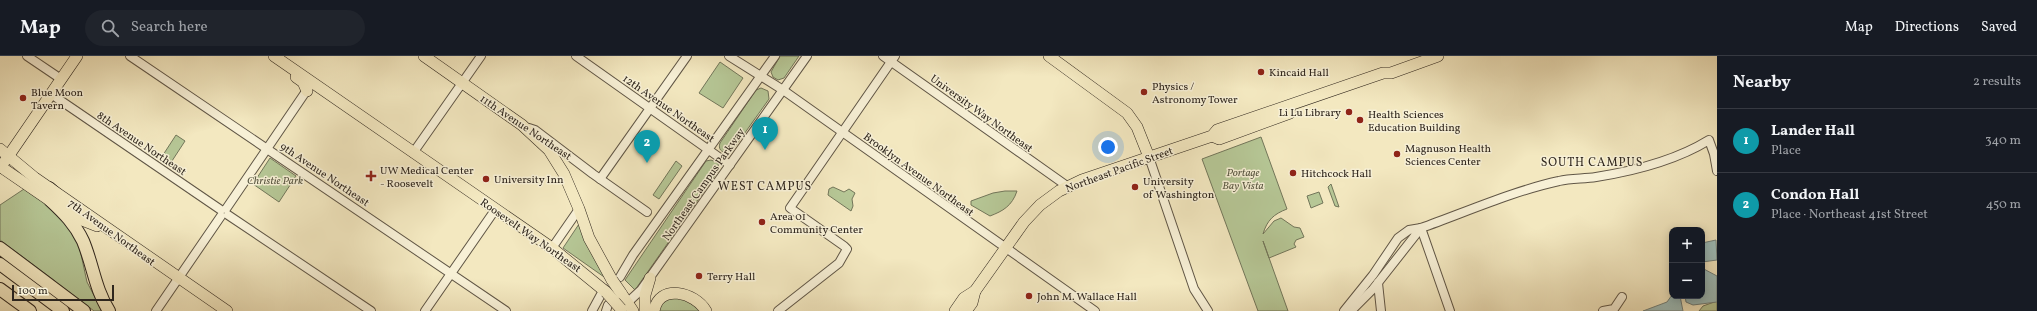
<!DOCTYPE html>
<meta charset="utf-8">
<style>
body{margin:0;font-family:Vollkorn,serif;background:#20242c;color:#f1f3f6}
.controls{position:absolute;right:12px;bottom:12px;display:grid;overflow:hidden;border-radius:8px;box-shadow:0 2px 10px #0003}
.controls button{width:36px;height:36px;display:grid;place-items:center;padding:0;border:0;border-bottom:1px solid #363941;background:#171b24;color:#f1f3f6;font:20px sans-serif}
.scale{position:absolute;left:12px;bottom:10px;width:102px;box-sizing:border-box;padding-left:4px;border:2px solid #2f261d;border-top:0;font-size:11px;line-height:14px;white-space:nowrap;color:#2f261d;-webkit-text-stroke:3px #f7f0d6;paint-order:stroke}
.you{position:absolute;left:1108px;top:91px;width:14px;height:14px;margin:-10px;border:3px solid #fff;border-radius:50%;background:#1a73e8;box-shadow:0 0 0 6px #1a73e833}
.badge{display:grid;place-items:center;width:26px;height:26px;border-radius:50%;background:#c59692;color:#fff;font-size:13px;font-weight:700}
.pin{position:absolute;translate:-50% -33px;filter:drop-shadow(0 1px 2px #0008)}
.pin::after{content:'';position:absolute;top:21px;width:14px;height:12px;background:inherit;clip-path:polygon(0 0,100% 0,50% 100%)}
.list{margin:0;padding:0;list-style:none}
h2{display:flex;justify-content:space-between;align-items:center;height:52px;margin:0;padding:0 16px;font-size:17px}
h2 small{font-size:13px;font-weight:400;color:#9ea1a6}
.list li{display:grid;grid-template-columns:26px 1fr auto;gap:12px;align-items:center;box-sizing:border-box;height:64px;padding:0 16px;border-top:1px solid #363941}
.list b{display:block;font-size:15px;white-space:nowrap}
.list p{margin:0;font-size:13px;white-space:nowrap;color:#9ea1a6}
.list em{font-size:13px;font-style:normal;color:#9ea1a6}
.icon{flex:none;width:22px;height:22px;fill:none;stroke:currentColor;stroke-width:2;stroke-linecap:round;stroke-linejoin:round}
.map{position:relative;flex:none;width:1717px;height:255px;overflow:hidden}
header{display:flex;align-items:center;gap:24px;box-sizing:border-box;height:56px;padding:0 20px;background:#171b24;border-bottom:1px solid #363941}
header strong{font-size:19px}
nav{display:flex;gap:22px;margin-inline-start:auto;font-size:14px}
.search{width:280px;height:36px;background:#20242c;display:flex;align-items:center;gap:10px;box-sizing:border-box;padding:0 14px;border-radius:22px;color:#9ea1a6;font-size:15px}
main{display:flex}
aside{flex:1;background:#171b24}
.map>svg:first-child{display:block}
</style>
<header>
<strong>Map</strong>
<div class="search"><svg class="icon" aria-label="search" viewBox="0 0 24 24"><circle cx="10" cy="10" r="6"/><path d="M15 15l6 6"/></svg>Search here</div>
<nav><a>Map</a><a>Directions</a><a>Saved</a></nav>
</header>
<main>
<div class="map">
<svg width="1717" height="255" viewBox="0 0 1717 255">
<rect width="100%" height="100%" fill="#f3e8c0"/>
<filter id="stains"><feTurbulence type="fractalNoise" baseFrequency=".005" numOctaves="4"/><feColorMatrix values="0 0 0 0 .2 0 0 0 0 .09 0 0 0 0 .02 0 0 0 .5 -.17"/></filter>
<radialGradient id="worn" r=".72"><stop offset=".6" stop-color="#630" stop-opacity="0"/><stop offset="1" stop-color="#630" stop-opacity=".3"/></radialGradient>
<g fill="#b6c796" stroke="#72765a">
<path d="M780,0H799L784,22L778,24L773,21L771,16Z"/>
<path d="M720,6L743,22L723,52L699,37Z"/>
<path d="M761,32L768,35L769,43L732,95L727,97C721,96 718,93 720,87L756,34Z"/>
<path d="M176,79L185,85L170,108L161,102Z"/>
<path d="M1261,81L1287,153C1274,158 1267,164 1263,178L1274,165L1281,162L1294,171L1300,172L1304,181L1296,184L1294,188L1296,191L1269,202L1263,185L1288,255H1258L1202,103Z"/>
<path d="M270,102L296,120L279,146L253,128Z"/>
<path d="M711,104L718,107L719,114L635,234L625,224L706,105Z"/>
<path d="M676,105L682,110L659,143L653,139Z"/>
<path d="M1331,128L1339,151L1335,150L1328,131Z"/>
<path d="M833,131L844,136L849,133L855,137L852,143L853,150L851,155L828,139L829,133Z"/>
<path d="M24,133L54,153L77,180L87,226L102,255H94L60,229H56L55,225L0,184V149Z"/>
<path d="M1005,135H1017C1012,150 1003,155 990,160L971,149V145L993,137Z"/>
<path d="M1319,136L1323,147L1311,152L1307,140Z"/>
<path d="M579,168L607,223L563,192Z"/>
<path d="M681,241L703,255H657L663,244Z"/>
<path d="M1717,245V255H1699L1703,250Z"/>
</g>
<g fill="#9ebebb" stroke="#72817c">
<path d="M1716,184L1717,204L1702,206V187Z"/>
<path d="M1702,212L1717,220V246L1693,249L1686,246L1685,240H1702Z"/>
<path d="M1672,239L1680,240L1683,255H1643L1667,246Z"/>
</g>
<g fill="none" stroke-linecap="round" stroke-linejoin="round">
<g stroke="#605646" stroke-width="10">
<g id="minor">
<path d="M27,0L61,23"/>
<path d="M130,0L506,255"/>
<path d="M576,0L730,109"/>
<path d="M729,0L783,34L1095,255"/>
<path d="M883,0L1067,130"/>
<path d="M51,38L221,154"/>
<path d="M529,72L535,74L593,118L647,156"/>
<path d="M413,97L481,0"/>
<path d="M1149,101L1194,233L1208,255"/>
<path d="M600,123L687,0"/>
<path d="M226,153L309,31"/>
<path d="M228,159L371,255"/>
<path d="M1421,172L1450,255"/>
<path d="M552,192L579,153"/>
<path d="M620,221L633,199L775,0"/>
<path d="M1378,227L1381,255"/>
<path d="M627,247L641,234L807,0"/>
<path d="M156,255L221,160"/>
<path d="M425,255L495,154"/>
<path d="M592,255L604,233"/>
<path d="M606,255L608,249"/>
<path d="M778,255L839,207L847,193L844,190L790,152L895,0"/>
<path d="M1344,255L1373,219L1398,182L1409,174L1421,172C1466,156 1513,135 1559,125C1571,122 1584,123 1596,121C1634,115 1675,105 1709,84L1714,98L1717,115"/>
<path d="M1349,255L1352,254L1373,233L1421,172"/>
<path d="M1603,255L1614,253L1622,241"/>
</g>
</g>
<g stroke="#2f261d" stroke-width="12">
<g id="major">
<path d="M274,0L552,192L606,236"/>
<path d="M424,0L522,69L549,94L564,118L579,153L589,182L612,224"/>
<path d="M1049,0L1127,57L1137,71L1149,101"/>
<path d="M296,21L303,26L307,35"/>
<path d="M1212,80L1219,83L1290,57"/>
<path d="M0,93L35,122L227,255"/>
<path d="M5,105L77,0"/>
<path d="M1,111L74,161L97,170"/>
<path d="M621,237L633,255"/>
<path d="M645,255V239L650,222"/>
<path d="M654,255C659,227 695,236 706,255"/>
<path d="M955,255L964,242L975,235L1024,166L1040,149L1059,135L1082,124L1212,80L1217,74L1383,17H1391L1438,0"/>
<path d="M966,255L972,247L975,235"/>
</g>
</g>
<g stroke="#2f261d" stroke-width="14">
<g id="highway">
<path d="M0,110L1,111"/>
<path d="M49,132L66,147"/>
<path d="M50,144C64,157 75,168 83,185C93,209 95,233 109,255"/>
<path d="M0,192L84,255"/>
<path d="M0,208L63,255"/>
<path d="M0,233L30,255"/>
</g>
</g>
<use href="#minor" stroke="#f7f0d6" stroke-width="8"/>
<use href="#major" stroke="#f3e8c0" stroke-width="11"/>
<use href="#highway" stroke="#f3e8c0" stroke-width="12"/>
<g stroke="#2f261d" stroke-width="12" stroke-linecap="butt">
<g id="major-bridge">
<path d="M612,224L621,237"/>
<path d="M606,236L621,253"/>
</g>
</g>
<use href="#major-bridge" stroke="#f3e8c0" stroke-width="11"/>
</g>
<g fill="#8f2418" stroke="#f7f0d6" stroke-width="1.5">
<circle cx="1261" cy="16" r="4"/>
<circle cx="1144" cy="36" r="4"/>
<circle cx="23" cy="42" r="4"/>
<circle cx="1349" cy="56" r="4"/>
<circle cx="1360" cy="64" r="4"/>
<circle cx="1397" cy="98" r="4"/>
<circle cx="1293" cy="117" r="4"/>
<path d="M369 114h4v4h4v4h-4v4h-4v-4h-4v-4h4z"/>
<circle cx="486" cy="123" r="4"/>
<circle cx="1135" cy="131" r="4"/>
<circle cx="762" cy="166" r="4"/>
<circle cx="699" cy="220" r="4"/>
<circle cx="1029" cy="240" r="4"/>
</g>
<g text-anchor="middle" stroke-width="3" stroke-linejoin="round" paint-order="stroke">
<g font-size="11" fill="#2f261d" stroke="#f7f0d6" text-anchor="start">
<text x="1269" y="20">Kincaid Hall</text>
<text x="1152" y="34">Physics /<tspan x="1152" dy="13">Astronomy Tower</tspan></text>
<text x="31" y="40">Blue Moon<tspan x="31" dy="13">Tavern</tspan></text>
<text x="1341" y="60" text-anchor="end">Li Lu Library</text>
<text x="1368" y="62">Health Sciences<tspan x="1368" dy="13">Education Building</tspan></text>
<text x="1405" y="96">Magnuson Health<tspan x="1405" dy="13">Sciences Center</tspan></text>
<text x="380" y="118">UW Medical Center<tspan x="380" dy="13">- Roosevelt</tspan></text>
<text x="1301" y="121">Hitchcock Hall</text>
<text x="494" y="127">University Inn</text>
<text x="1143" y="129">University<tspan x="1143" dy="13">of Washington</tspan></text>
<text x="770" y="164">Area 01<tspan x="770" dy="13">Community Center</tspan></text>
<text x="707" y="224">Terry Hall</text>
<text x="1037" y="244">John M. Wallace Hall</text>
</g>
<g font-size="11" fill="#2f261d" stroke="#f7f0d6">
<text transform="translate(669 52) rotate(35)" y="4">12th Avenue Northeast</text>
<text transform="translate(982 57) rotate(36)" y="4">University Way Northeast</text>
<text transform="translate(526 71) rotate(34)" y="4">11th Avenue Northeast</text>
<text transform="translate(142 87) rotate(34)" y="4">8th Avenue Northeast</text>
<text transform="translate(1119 113) rotate(-20)" y="4">Northeast Pacific Street</text>
<text transform="translate(325 118) rotate(34)" y="4">9th Avenue Northeast</text>
<text transform="translate(919 118) rotate(36)" y="4">Brooklyn Avenue Northeast</text>
<text transform="translate(703 128) rotate(-55)" y="4">Northeast Campus Parkway</text>
<text transform="translate(112 176) rotate(36)" y="4">7th Avenue Northeast</text>
<text transform="translate(531 179) rotate(35)" y="4">Roosevelt Way Northeast</text>
</g>
<g font-size="11" font-style="italic" fill="#585641" stroke="#f7f0d6">
<text x="1243" y="120">Portage<tspan x="1243" dy="13">Bay Vista</tspan></text>
<text x="275" y="128">Christie Park</text>
</g>
<g font-size="12" letter-spacing="1" fill="#2f261d" stroke="#f7f0d6">
<text x="1592" y="110">SOUTH CAMPUS</text>
<text x="765" y="134">WEST CAMPUS</text>
</g>
</g>
<rect width="100%" height="100%" filter="url(#stains)"/>
<rect width="100%" height="100%" fill="url(#worn)"/>
</svg>
<div class="controls">
<button>+</button>
<button>−</button>
</div>
<div class="scale">100 m</div>
<div class="you"></div>
<div class="pin badge" style="left:765px;top:94px;background:#0f9aa8">1</div>
<div class="pin badge" style="left:647px;top:107px;background:#0f9aa8">2</div>
</div>
<aside>
<h2>Nearby<small>2 results</small></h2>
<ul class="list">
<li><span class="badge" style="background:#0f9aa8">1</span><div><b>Lander Hall</b><p>Place</p></div><em>340 m</em></li>
<li><span class="badge" style="background:#0f9aa8">2</span><div><b>Condon Hall</b><p>Place · Northeast 41st Street</p></div><em>450 m</em></li>
</ul>
</aside>
</main>
